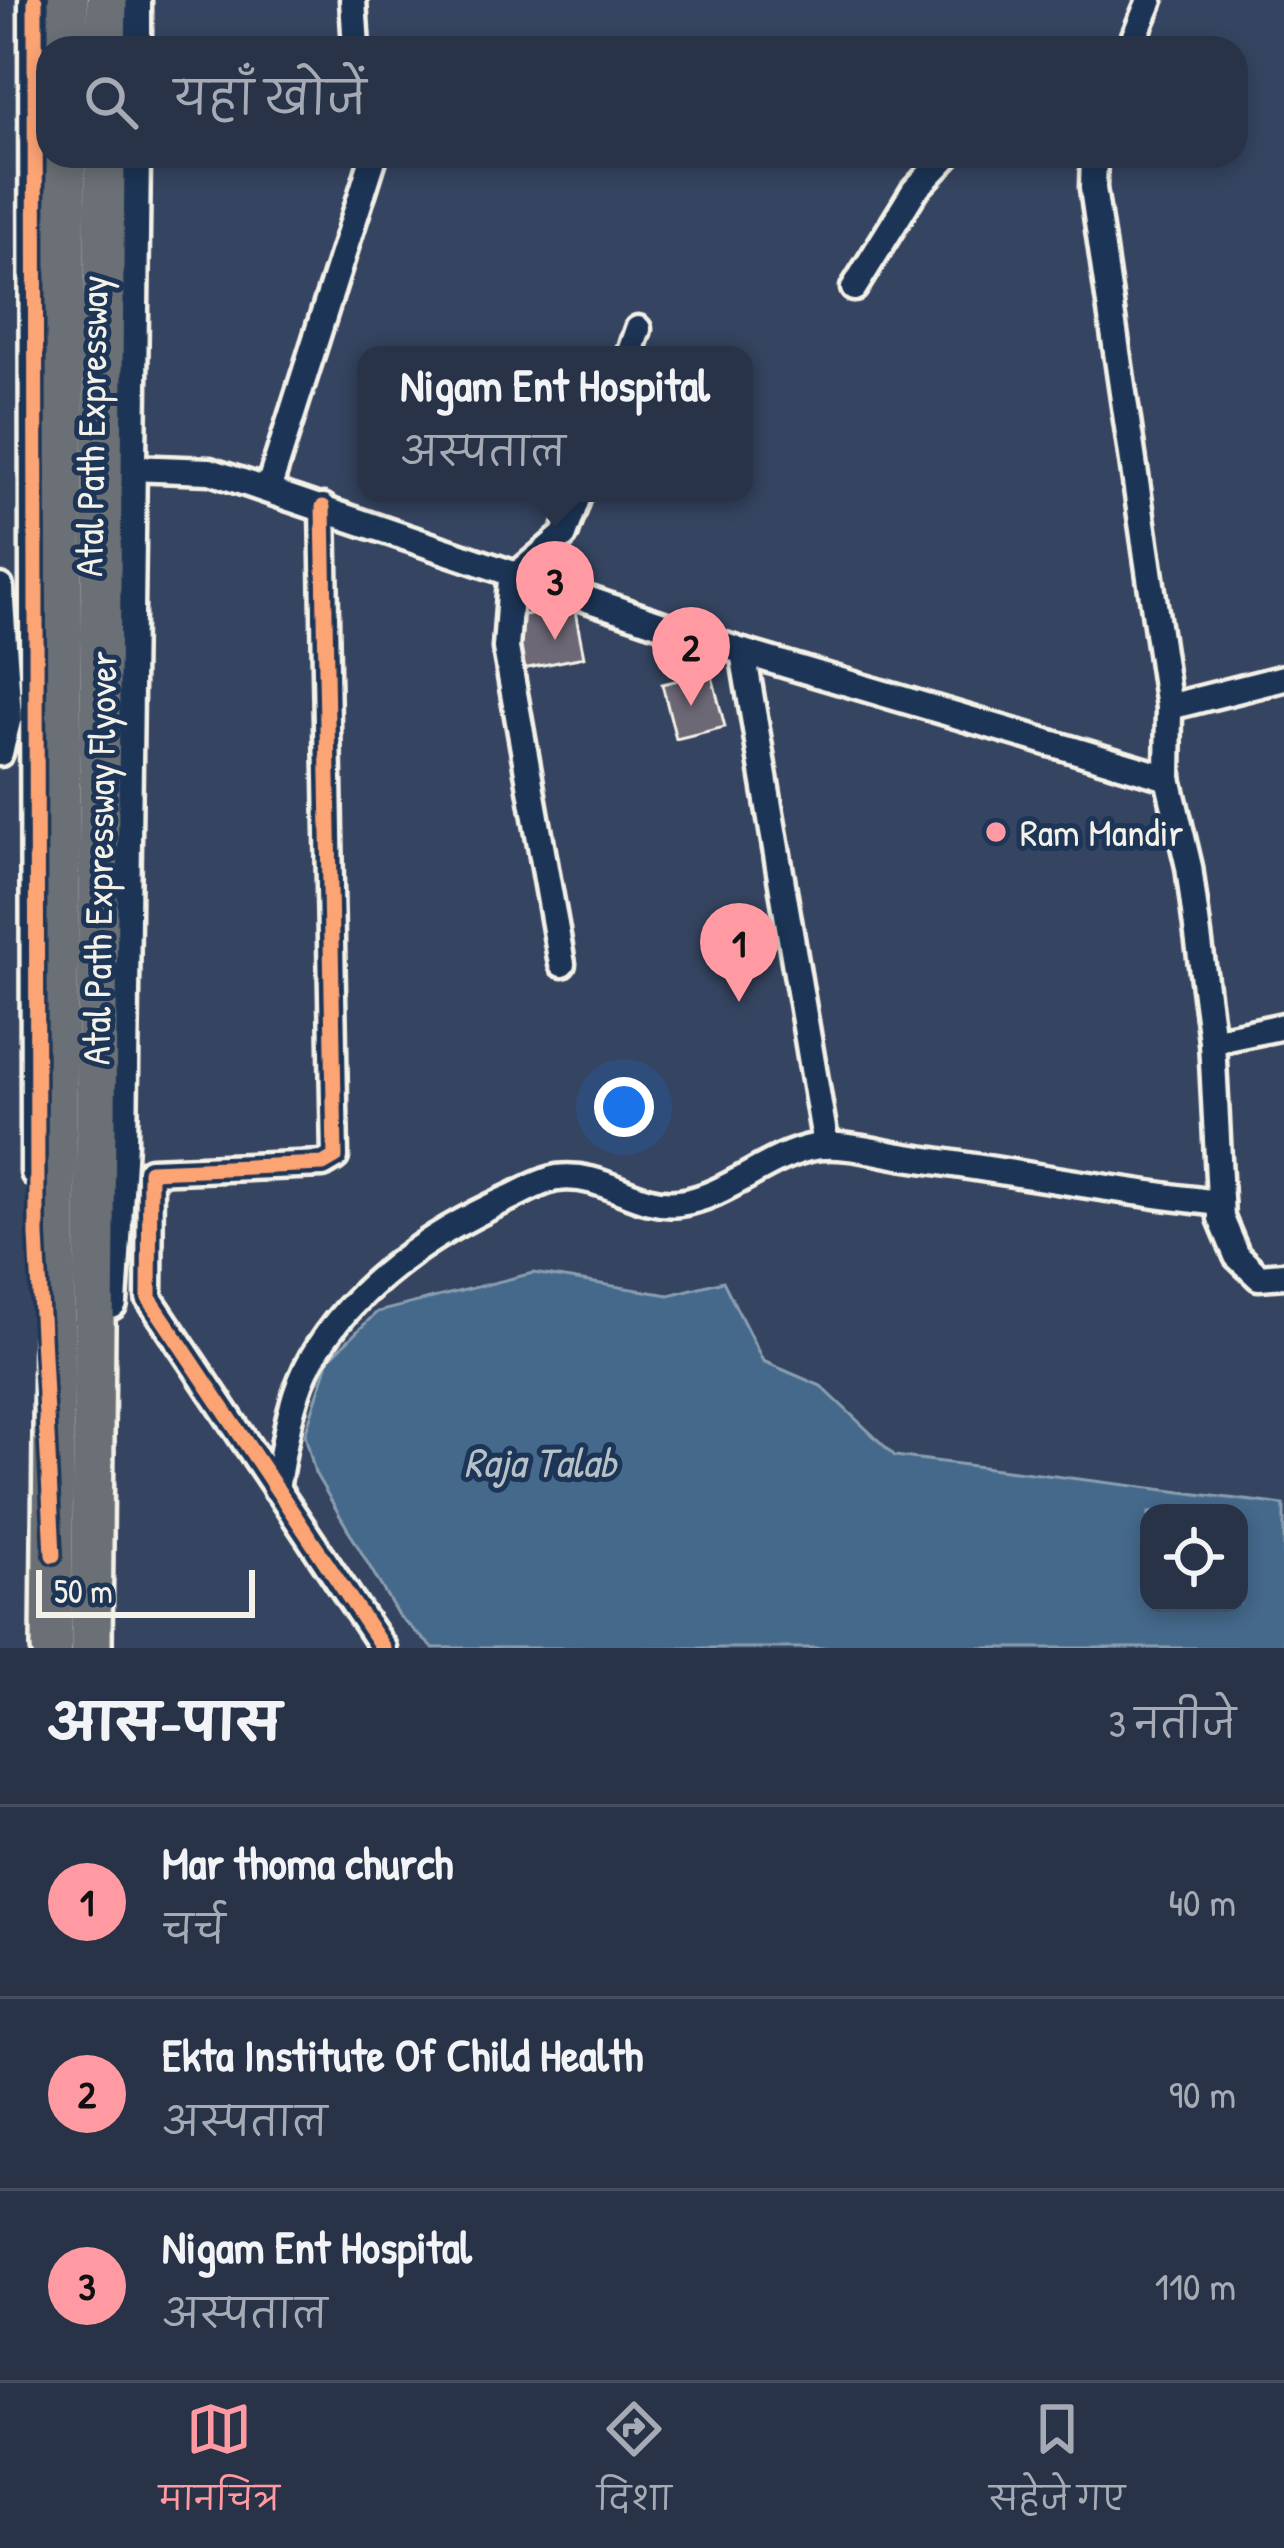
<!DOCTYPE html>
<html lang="hi">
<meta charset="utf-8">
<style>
body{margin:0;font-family:"Patrick Hand","Playpen Sans Deva",sans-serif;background:#343f52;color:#f1f3f6}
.controls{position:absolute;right:36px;bottom:36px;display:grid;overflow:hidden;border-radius:24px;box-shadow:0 6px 18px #0003}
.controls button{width:108px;height:108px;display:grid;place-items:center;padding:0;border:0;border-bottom:3px solid #444e60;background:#283348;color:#f1f3f6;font:60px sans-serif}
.scale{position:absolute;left:36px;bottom:30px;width:219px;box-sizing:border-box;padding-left:12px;border:6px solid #f4f1e8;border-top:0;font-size:33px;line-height:42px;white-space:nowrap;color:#f4f1e8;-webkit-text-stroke:9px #1d3557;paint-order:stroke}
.you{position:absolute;left:624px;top:1107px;width:42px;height:42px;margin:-30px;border:9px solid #fff;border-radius:50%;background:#1a73e8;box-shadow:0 0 0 18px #1a73e833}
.badge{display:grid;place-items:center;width:78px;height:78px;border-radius:50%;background:#ff9aa2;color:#111;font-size:39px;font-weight:700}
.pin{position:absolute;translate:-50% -99px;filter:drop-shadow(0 3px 6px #0008)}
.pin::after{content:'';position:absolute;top:63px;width:42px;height:36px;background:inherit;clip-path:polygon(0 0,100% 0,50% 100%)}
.popup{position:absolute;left:357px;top:346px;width:396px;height:156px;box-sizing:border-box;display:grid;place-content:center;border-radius:24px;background:#283348;filter:drop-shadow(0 3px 9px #0005);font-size:39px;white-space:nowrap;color:#a5aab4}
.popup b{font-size:45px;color:#f1f3f6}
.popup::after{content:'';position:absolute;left:50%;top:100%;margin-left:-24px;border:24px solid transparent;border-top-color:#283348}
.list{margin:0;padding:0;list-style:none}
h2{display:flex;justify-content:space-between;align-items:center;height:156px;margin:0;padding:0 48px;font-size:51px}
h2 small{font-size:39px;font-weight:400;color:#a5aab4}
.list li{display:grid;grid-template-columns:78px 1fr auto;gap:36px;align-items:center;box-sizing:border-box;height:192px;padding:0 48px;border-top:3px solid #444e60}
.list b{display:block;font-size:45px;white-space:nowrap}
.list p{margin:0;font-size:39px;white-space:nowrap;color:#a5aab4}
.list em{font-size:39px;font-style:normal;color:#a5aab4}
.icon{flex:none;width:66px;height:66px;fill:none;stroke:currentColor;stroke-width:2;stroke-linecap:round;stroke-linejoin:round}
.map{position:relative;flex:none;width:1284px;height:1648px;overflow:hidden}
.search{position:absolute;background:#283348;box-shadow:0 6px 18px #0003;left:36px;right:36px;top:36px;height:132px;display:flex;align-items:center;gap:30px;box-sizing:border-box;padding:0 42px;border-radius:36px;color:#a5aab4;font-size:45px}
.sheet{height:732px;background:#283348}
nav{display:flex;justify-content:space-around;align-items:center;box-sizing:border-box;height:168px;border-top:3px solid #444e60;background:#283348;font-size:33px;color:#a5aab4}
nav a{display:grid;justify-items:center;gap:6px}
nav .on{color:#ff9aa2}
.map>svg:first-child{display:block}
</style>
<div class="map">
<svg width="1284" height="1648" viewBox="0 0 1284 1648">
<rect width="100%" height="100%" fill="#354460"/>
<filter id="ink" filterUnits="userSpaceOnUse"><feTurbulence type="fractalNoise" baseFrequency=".00833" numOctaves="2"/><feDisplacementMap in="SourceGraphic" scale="24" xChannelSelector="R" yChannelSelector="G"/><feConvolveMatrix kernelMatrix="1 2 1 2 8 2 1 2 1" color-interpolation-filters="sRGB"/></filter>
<g filter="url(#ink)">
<path fill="#44698b" stroke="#8a9fb0" stroke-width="3" fill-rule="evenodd" d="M533,1273L669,1295L723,1281L763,1361L821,1386L895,1456L1284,1505V1648H433L398,1615L315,1473L305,1434L329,1359L377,1312ZM1149,1513H1239V1603H1149Z"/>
<g fill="#6c6876" stroke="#f4f1e8" stroke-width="3">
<path d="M574,606L584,657L523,669L513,617Z"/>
<path d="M711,672L725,727L676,739L662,684Z"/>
</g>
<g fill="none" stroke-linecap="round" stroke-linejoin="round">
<g stroke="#f4f1e8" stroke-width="33">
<g id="minor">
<path d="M353,0L356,48"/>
<path d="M1130,48L1150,0"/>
<path d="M1094,156L1093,188L1169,707L1168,778L1189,867L1212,1041L1221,1218L1237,1256L1259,1277L1284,1275"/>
<path d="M854,288L914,191L947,156"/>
<path d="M629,355L638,329"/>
<path d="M130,468L210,471L743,652L1168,778"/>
<path d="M268,490L374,156"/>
<path d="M323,507L335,1157L323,1164L150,1171L149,1298L383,1648"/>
<path d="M0,587L9,717L0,753"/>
<path d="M743,652L826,1146"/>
<path d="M1169,707L1284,678"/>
<path d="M562,964L506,648L511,580L564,535L579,493"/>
<path d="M1212,1041L1284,1026"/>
<path d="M276,1489C284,1447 290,1396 312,1358C354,1285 432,1233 507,1199C523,1192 540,1181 557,1178C606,1172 633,1208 679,1203C727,1197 766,1156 814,1147C844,1142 883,1154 913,1158C1016,1172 1117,1192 1220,1203"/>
</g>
</g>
<g stroke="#f4f1e8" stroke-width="39">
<g id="tertiary">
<path d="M35,0L37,1172"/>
<path d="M135,48V0"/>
<path d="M111,1303L121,1143L134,156"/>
</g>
</g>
<g stroke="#f4f1e8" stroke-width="48">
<g id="trunk">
<path d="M68,48V0"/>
<path d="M106,48L107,0"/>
<path d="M52,1648L66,156"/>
<path d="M91,1648L105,156"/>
</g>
</g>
<use href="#minor" stroke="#1d3557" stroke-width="24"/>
<use href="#tertiary" stroke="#1d3557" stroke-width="30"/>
<use href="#trunk" stroke="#6b6f75" stroke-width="39"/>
<g stroke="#1d3557" stroke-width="22">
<g id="cycleway">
<path d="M35,0L37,1235L53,1555"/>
<path d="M323,507L335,1157L323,1164L150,1171L149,1298L383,1648"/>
</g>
</g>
<use href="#cycleway" stroke="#fda474" stroke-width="15"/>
</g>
</g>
<circle fill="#ff9aa2" stroke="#1d3557" stroke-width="4.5" cx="996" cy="832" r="12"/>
<g text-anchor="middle" stroke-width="10" stroke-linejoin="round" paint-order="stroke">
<g font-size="39" fill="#f4f1e8" stroke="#1d3557">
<text transform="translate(91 426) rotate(-89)" y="14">Atal Path Expressway</text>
<text transform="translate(99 858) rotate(-89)" y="14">Atal Path Expressway Flyover</text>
</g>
<g font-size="39" fill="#f4f1e8" stroke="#1d3557" text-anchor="start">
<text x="1020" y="846">Ram Mandir</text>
</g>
<g font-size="42" font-style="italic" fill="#b6c1c7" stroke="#1d3557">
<text x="540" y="1477">Raja Talab</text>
</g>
</g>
</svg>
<div class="controls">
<button><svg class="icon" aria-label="locate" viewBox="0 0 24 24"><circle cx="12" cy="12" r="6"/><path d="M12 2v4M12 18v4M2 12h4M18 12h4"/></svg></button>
</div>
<div class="scale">50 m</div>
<div class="you"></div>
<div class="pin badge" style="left:739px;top:1002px">1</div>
<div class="pin badge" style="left:691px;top:706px">2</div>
<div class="pin badge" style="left:555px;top:640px">3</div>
<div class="popup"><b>Nigam Ent Hospital</b>अस्पताल</div>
<div class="search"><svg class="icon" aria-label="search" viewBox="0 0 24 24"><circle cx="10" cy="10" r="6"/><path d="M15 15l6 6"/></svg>यहाँ खोजें</div>
</div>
<section class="sheet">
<h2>आस-पास<small>3 नतीजे</small></h2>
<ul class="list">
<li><span class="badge">1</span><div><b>Mar thoma church</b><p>चर्च</p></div><em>40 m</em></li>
<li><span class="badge">2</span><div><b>Ekta Institute Of Child Health</b><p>अस्पताल</p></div><em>90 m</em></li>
<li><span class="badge">3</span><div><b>Nigam Ent Hospital</b><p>अस्पताल</p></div><em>110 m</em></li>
</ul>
</section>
<nav>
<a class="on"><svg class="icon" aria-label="map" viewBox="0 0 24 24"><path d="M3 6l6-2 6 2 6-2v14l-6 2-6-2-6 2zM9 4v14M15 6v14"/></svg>मानचित्र</a>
<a><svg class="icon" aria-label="directions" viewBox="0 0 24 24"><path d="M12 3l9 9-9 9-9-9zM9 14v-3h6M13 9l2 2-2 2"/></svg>दिशा</a>
<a><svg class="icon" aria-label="saved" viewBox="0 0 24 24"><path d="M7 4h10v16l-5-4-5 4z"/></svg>सहेजे गए</a>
</nav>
